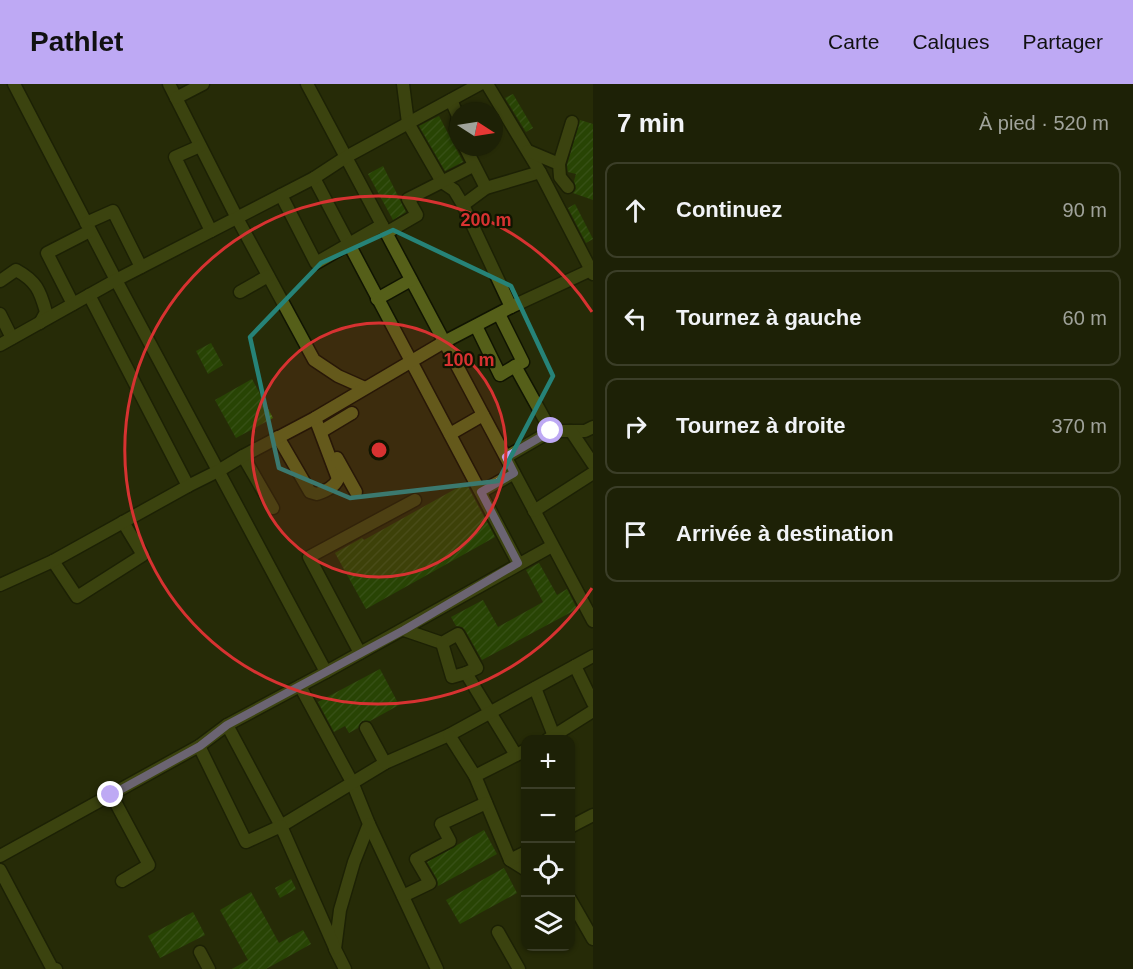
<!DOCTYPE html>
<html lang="fr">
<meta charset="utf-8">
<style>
body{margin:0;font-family:Arial,sans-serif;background:#252910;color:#f1f3f6}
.controls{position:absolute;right:18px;bottom:18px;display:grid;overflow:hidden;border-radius:12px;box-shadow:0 2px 4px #0004}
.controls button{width:54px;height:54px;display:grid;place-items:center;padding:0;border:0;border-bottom:2px solid #3b3e28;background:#1d2106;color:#f1f3f6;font:30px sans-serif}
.compass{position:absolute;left:449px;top:18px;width:54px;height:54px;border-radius:50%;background:#1d2106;box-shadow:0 2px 4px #0004;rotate:102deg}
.stop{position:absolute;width:18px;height:18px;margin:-14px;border:4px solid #bea9f4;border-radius:50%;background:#fff}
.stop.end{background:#bea9f4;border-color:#fff;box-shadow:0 2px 6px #0008}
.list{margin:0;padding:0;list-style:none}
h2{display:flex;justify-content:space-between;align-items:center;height:78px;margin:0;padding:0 24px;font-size:26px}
h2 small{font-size:20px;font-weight:400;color:#a0a39b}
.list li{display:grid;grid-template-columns:39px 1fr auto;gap:18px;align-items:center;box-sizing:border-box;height:96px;margin:0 12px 12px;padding:0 12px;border:2px solid #3b3e28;border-radius:12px}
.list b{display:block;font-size:22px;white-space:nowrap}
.list em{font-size:20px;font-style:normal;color:#a0a39b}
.icon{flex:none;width:33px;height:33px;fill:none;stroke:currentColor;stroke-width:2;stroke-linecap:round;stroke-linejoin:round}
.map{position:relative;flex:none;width:593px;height:885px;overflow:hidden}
header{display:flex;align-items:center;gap:36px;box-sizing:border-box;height:84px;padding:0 30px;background:#bea9f4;color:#111}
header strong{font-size:28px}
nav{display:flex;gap:33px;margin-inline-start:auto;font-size:21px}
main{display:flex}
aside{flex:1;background:#1d2106}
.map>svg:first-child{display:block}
</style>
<header>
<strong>Pathlet</strong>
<nav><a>Carte</a><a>Calques</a><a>Partager</a></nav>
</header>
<main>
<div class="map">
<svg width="593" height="885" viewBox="0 0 593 885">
<defs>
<pattern id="building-hatch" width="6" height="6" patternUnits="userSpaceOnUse" patternTransform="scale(1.5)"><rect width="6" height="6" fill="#2a6302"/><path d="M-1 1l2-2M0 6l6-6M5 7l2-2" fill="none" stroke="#497a26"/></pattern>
</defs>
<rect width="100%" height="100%" fill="#272c08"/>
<g fill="url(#building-hatch)">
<path d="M513,10L533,44L526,48L505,14Z"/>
<path d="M439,32L463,78L445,87L419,42Z"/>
<path d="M580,36L593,40V116L573,109L576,105L574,97L576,90L568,88L567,81Z"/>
<path d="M383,82L406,128L393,136L368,90Z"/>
<path d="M575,120L593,155L586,159L568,124Z"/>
<path d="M211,259L223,281L208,290L196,267Z"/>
<path d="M252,295L273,334L236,354L215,316Z"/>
<path d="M466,399L495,453L366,525L335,469L362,454L364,456Z"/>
<path d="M539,479L557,511L567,505L577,525L482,576L465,546L462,543L456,542L451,533L483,516L498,543L543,518L526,486Z"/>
<path d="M380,585L399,621L370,637H362L358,644L349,649L345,642L334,648L318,618Z"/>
<path d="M484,746L497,770L438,802L437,795L427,778Z"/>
<path d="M504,784L517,809L460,840L446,816Z"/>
<path d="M291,795L296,805L280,814L275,804Z"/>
<path d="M251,808L279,859L303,846L311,860L266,885H232L248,876L220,826Z"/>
<path d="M193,828L205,851L160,874L148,852Z"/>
</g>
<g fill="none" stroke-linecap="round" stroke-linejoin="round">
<g stroke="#101402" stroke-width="15">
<g id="minor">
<path d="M14,0L116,196L326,588L552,462"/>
<path d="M169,0L237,134L314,276L338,292L365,304"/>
<path d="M307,0L593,537"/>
<path d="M403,0L408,39L442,98L454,106L463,121L486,104L540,88"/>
<path d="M487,0L540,88L593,190"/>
<path d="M176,14L203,0"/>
<path d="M451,16L458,32L456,45L458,49"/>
<path d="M200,62L175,73L211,147"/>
<path d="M465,63L486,104"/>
<path d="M528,67L559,80L560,93L568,103"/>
<path d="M559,80L572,38"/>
<path d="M314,94L518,479"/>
<path d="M281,111L316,179L382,141"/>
<path d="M463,121L511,223"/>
<path d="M86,139L113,127L141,183"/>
<path d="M386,149L417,131L408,115L473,82"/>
<path d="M0,197L16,186C36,197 40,206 46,228L40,239"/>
<path d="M240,208L268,192"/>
<path d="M89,211L188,402"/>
<path d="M377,215L411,196"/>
<path d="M73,220L47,169L90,147"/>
<path d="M0,230L12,254"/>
<path d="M499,230L523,278L515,282L551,347H585L593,343"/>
<path d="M476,242L500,291L515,282"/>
<path d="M0,261L116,196L314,94L346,73L480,0"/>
<path d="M322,347L352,329"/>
<path d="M571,347L593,380"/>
<path d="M450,350L483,331"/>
<path d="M278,353L310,408L317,410C325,407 334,404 338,395L315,334"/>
<path d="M243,372L273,424"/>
<path d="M506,373L551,347"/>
<path d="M337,374L356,408"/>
<path d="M481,408L514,389"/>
<path d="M534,427L593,389"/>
<path d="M53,477L77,513L143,471L123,438"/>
<path d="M0,501L53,477L188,402L220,386L243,372L315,334L444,258L511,223L593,185"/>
<path d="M404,546L442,559L458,550L477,584L466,589L516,671"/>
<path d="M442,559L452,593L466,589"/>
<path d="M360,569L309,473L415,416"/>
<path d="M575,582L593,619"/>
<path d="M300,602L352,698L369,740L354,778L340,826L335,865L345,885"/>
<path d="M535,604L554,652"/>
<path d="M227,641L281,742L385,679L449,651L593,572"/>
<path d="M366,644L385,679"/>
<path d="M449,651L475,692L510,776L526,786"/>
<path d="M547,656L593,627"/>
<path d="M199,662L246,758L281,742L335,864"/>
<path d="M475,692L526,666"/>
<path d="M111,710L149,781L122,797"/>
<path d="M369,740L437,885"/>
<path d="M570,743L593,731"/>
<path d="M0,772L199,662L227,641L326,588"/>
<path d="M510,776L526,768"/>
<path d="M0,786L52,884L56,885"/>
<path d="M403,812L430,799L416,775L450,757L441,740L486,719"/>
<path d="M570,815L593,855"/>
<path d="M498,848L519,885"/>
<path d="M200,868L209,885"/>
</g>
</g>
<use href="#minor" stroke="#555f19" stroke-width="12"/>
</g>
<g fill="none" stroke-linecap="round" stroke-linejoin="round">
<path stroke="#bea9f4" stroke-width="8" d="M111,711L200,662L227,641L404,546L518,479L481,408L514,389L506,373L551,347"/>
</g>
<path d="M0 0H593V885H0ZM393,146L511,202L553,292L498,397L350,414L279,384L250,253L321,179Z" fill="#272c08" fill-opacity=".55" fill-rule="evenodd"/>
<path fill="none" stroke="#268378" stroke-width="4.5" stroke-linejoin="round" d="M393,146L511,202L553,292L498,397L350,414L279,384L250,253L321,179Z"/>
<circle cx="379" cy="366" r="127" fill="#d73231" fill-opacity=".12"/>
<g fill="none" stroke="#d73231" stroke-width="3">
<circle cx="379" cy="366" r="127"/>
<path d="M592 504A254 254 0 1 1 592 228"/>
</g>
<circle cx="379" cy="366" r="9" fill="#d73231" stroke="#101400" stroke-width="3"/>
<g font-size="18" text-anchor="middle" font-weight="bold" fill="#d73231" stroke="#101400" stroke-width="4.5" stroke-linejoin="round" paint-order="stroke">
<text x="486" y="142">200 m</text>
<text x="469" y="282">100 m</text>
</g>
</svg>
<div class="controls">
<button>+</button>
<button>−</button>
<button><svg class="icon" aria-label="locate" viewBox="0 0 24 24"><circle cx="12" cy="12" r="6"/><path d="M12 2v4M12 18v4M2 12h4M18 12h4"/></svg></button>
<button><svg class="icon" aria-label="layers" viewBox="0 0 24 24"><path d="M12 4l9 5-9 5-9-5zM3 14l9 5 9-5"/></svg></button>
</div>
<svg class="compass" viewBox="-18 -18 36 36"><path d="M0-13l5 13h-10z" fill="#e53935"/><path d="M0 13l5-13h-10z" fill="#a0a39b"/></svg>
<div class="stop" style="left:551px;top:347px"></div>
<div class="stop end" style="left:111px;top:711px"></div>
</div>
<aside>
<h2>7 min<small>À pied · 520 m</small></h2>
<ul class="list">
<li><svg class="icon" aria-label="ahead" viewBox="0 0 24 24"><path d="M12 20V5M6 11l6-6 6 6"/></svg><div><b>Continuez</b></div><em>90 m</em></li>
<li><svg class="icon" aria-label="left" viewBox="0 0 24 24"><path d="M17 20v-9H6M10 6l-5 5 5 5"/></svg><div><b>Tournez à gauche</b></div><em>60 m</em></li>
<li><svg class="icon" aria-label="right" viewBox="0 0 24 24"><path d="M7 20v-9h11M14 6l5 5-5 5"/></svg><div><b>Tournez à droite</b></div><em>370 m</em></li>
<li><svg class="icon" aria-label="arrive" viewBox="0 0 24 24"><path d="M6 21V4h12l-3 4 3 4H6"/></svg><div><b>Arrivée à destination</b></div></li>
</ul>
</aside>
</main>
